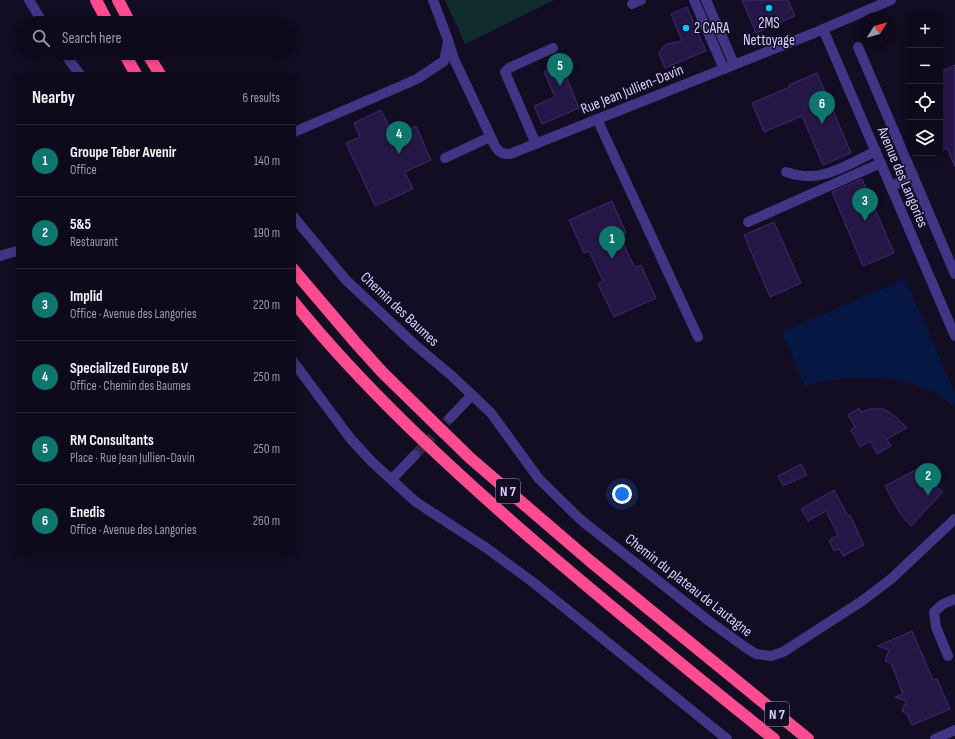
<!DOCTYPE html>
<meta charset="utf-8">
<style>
body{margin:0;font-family:"Sofia Sans Condensed",sans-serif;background:#171324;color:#f1f3f6}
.controls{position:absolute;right:12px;top:12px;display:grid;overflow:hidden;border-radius:8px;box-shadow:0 2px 6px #0003}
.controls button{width:36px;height:36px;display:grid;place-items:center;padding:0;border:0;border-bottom:1px solid #2e2b3a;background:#0e0a1b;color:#f1f3f6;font:20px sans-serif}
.compass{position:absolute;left:859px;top:12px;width:36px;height:36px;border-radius:50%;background:#0e0a1b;box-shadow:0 2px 6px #0003;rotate:53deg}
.you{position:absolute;left:622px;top:494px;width:14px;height:14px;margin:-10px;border:3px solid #fff;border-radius:50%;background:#1a73e8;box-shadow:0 0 0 6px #1a73e833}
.badge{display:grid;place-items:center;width:26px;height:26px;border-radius:50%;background:#0f766e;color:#fff;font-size:13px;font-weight:700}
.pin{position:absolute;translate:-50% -33px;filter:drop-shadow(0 1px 2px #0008)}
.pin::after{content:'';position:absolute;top:21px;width:14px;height:12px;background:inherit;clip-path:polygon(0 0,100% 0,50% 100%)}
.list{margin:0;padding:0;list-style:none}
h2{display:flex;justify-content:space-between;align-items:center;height:52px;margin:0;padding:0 16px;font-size:17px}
h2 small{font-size:13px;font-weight:400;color:#9b9aa3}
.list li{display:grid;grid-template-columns:26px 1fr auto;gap:12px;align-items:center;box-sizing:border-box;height:72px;padding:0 16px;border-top:1px solid #2e2b3a}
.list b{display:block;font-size:15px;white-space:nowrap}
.list p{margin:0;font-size:13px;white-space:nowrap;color:#9b9aa3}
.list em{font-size:13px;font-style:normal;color:#9b9aa3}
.icon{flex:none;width:22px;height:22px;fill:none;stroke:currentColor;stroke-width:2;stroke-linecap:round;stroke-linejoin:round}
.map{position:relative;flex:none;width:955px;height:739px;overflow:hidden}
.search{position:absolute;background:#0e0a1b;box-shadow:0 2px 6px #0003;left:16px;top:16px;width:280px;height:44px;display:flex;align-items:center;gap:10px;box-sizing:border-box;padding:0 14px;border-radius:22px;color:#9b9aa3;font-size:15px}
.panel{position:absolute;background:#0e0a1b;box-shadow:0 2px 6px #0003;left:16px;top:72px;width:280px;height:484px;border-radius:12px}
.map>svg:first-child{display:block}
</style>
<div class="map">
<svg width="955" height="739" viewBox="0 0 955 739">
<rect width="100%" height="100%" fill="#130d24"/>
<path fill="#102c2e" d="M445,0H554L465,44Z"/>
<path fill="#071743" d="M905,279L955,393V407C928,382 886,376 851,378C835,378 820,382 805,386L782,332Z"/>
<g fill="#261846" stroke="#402973">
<path d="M742,0H788L795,16L756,33Z"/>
<path d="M687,7L706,51L665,68L659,53L663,47L667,44L682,41L671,14Z"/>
<path d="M561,64L579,108L542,124L534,106L555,97L544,72Z"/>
<path d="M955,65V167L947,148L940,151V72Z"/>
<path d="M817,73L851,153L823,165L802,116L764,132L752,103L790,87L789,85Z"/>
<path d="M381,110L394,136L416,126L431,160L405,172L413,189L375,206L346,143L360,137L354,123Z"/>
<path d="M862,179L894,253L863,266L832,192Z"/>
<path d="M612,201L626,233L620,236L628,254L635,267L641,265L656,298L614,317L598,284L603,281L589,251L584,253L569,220Z"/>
<path d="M774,222L801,283L770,297L744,235Z"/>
<path d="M859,408L861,412L870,409H884L895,416L907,428L887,439L891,446L877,454L870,441L860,447L851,430L855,427L848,415Z"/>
<path d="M801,464L807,475L783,486L778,476Z"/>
<path d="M921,467L927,478L943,492L911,526L901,515L885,486Z"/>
<path d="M834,490L848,516L850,515L864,545L843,556L839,549L834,551L829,540L838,535L826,511L808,521L801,509Z"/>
<path d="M912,631L933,680L937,679L950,709L912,725L907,714L902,711L906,701L895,697L903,694L891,663L885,661L889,650L878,646Z"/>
</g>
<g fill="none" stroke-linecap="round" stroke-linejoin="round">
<path stroke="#312a45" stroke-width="10" stroke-dasharray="10 5" stroke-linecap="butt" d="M415,455L450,418"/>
<g stroke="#413685" stroke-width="10">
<path d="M29,0L43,23"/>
<path d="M433,0L448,40L454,59L495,146C499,153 503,154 510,154L814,33L891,0"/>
<path d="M694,0L724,69"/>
<path d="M706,0L734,64"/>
<path d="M632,4L641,0"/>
<path d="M823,29L955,336"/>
<path d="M858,47L955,274"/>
<path d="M64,53L81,76"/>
<path d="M597,119L698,337"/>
<path d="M292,133L417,79L444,61L448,42"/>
<path d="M536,144L505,72L509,68L553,48"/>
<path d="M445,158L490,137"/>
<path d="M786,172C790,173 794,175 798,175C824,181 853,162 876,151"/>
<path d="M891,186L914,177"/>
<path d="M292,215L346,280L414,344L452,376L491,413L539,479L581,520L709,621L745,647L756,654L771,656L783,652L862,601L891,579L955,519"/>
<path d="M748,222L881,163"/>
<path d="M0,256L20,250"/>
<path d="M292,360L350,438L372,462L416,502L485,547L534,583L727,739"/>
<path d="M450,418L472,395"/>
<path d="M392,479L415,455"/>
<path d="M948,656L936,627L934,612L943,604L955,599"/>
<path d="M935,739L955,730"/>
</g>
<g stroke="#ff4b8f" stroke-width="12">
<path d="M96,0L108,23"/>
<path d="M118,0L130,23"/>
<path d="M124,53L137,76"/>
<path d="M147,53L161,76"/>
<path d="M292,268L355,342L382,372L470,458L590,561L808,739"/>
<path d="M292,300C364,389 448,466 534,541C612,608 693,674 774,739"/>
</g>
</g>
<g fill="#00c8fb" stroke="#130d24" stroke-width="1.5">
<circle cx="769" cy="8" r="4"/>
<circle cx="686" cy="28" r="4"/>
</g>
<g text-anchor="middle" stroke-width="3" stroke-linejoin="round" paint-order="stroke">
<g fill="#130d24" stroke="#9e96bd" stroke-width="1">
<rect x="496" y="479" width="24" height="24" rx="3"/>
<rect x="765" y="702" width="24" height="24" rx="3"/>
</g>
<g font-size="14" font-weight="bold" fill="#dad0ff">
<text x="508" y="496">N 7</text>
<text x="777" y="719">N 7</text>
</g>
<g font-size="15" fill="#dad0ff" stroke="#130d24">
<text x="769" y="28">2MS<tspan x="769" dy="17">Nettoyage</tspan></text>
<text x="694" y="33" text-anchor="start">2 CARA</text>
</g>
<g font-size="15" fill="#dad0ff" stroke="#130d24">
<text transform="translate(632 89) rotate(-22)" y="5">Rue Jean Jullien-Davin</text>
<text transform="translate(903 177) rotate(67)" y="5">Avenue des Langories</text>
<text transform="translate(400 309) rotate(43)" y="5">Chemin des Baumes</text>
<text transform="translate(689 585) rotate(38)" y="5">Chemin du plateau de Lautagne</text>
</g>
</g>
</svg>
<div class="controls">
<button>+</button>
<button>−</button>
<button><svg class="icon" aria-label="locate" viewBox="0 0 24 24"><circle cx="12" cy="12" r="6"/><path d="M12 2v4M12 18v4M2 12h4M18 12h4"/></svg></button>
<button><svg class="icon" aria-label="layers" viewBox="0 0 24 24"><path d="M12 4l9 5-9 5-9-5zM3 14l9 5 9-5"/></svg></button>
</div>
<svg class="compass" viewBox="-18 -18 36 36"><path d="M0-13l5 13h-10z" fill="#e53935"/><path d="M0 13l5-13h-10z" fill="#9b9aa3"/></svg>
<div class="you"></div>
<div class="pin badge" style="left:612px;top:259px">1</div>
<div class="pin badge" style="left:928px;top:496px">2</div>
<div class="pin badge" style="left:865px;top:221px">3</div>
<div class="pin badge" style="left:399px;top:154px">4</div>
<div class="pin badge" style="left:560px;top:86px">5</div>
<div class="pin badge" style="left:822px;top:124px">6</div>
<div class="search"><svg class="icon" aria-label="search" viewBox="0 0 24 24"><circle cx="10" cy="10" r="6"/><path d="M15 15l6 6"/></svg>Search here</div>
<section class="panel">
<h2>Nearby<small>6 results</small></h2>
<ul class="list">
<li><span class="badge">1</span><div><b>Groupe Teber Avenir</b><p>Office</p></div><em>140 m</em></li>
<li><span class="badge">2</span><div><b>5&amp;5</b><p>Restaurant</p></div><em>190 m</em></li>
<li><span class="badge">3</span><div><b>Implid</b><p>Office · Avenue des Langories</p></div><em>220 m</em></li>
<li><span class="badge">4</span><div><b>Specialized Europe B.V</b><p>Office · Chemin des Baumes</p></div><em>250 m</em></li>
<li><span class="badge">5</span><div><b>RM Consultants</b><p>Place · Rue Jean Jullien-Davin</p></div><em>250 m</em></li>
<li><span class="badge">6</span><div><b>Enedis</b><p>Office · Avenue des Langories</p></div><em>260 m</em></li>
</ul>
</section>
</div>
